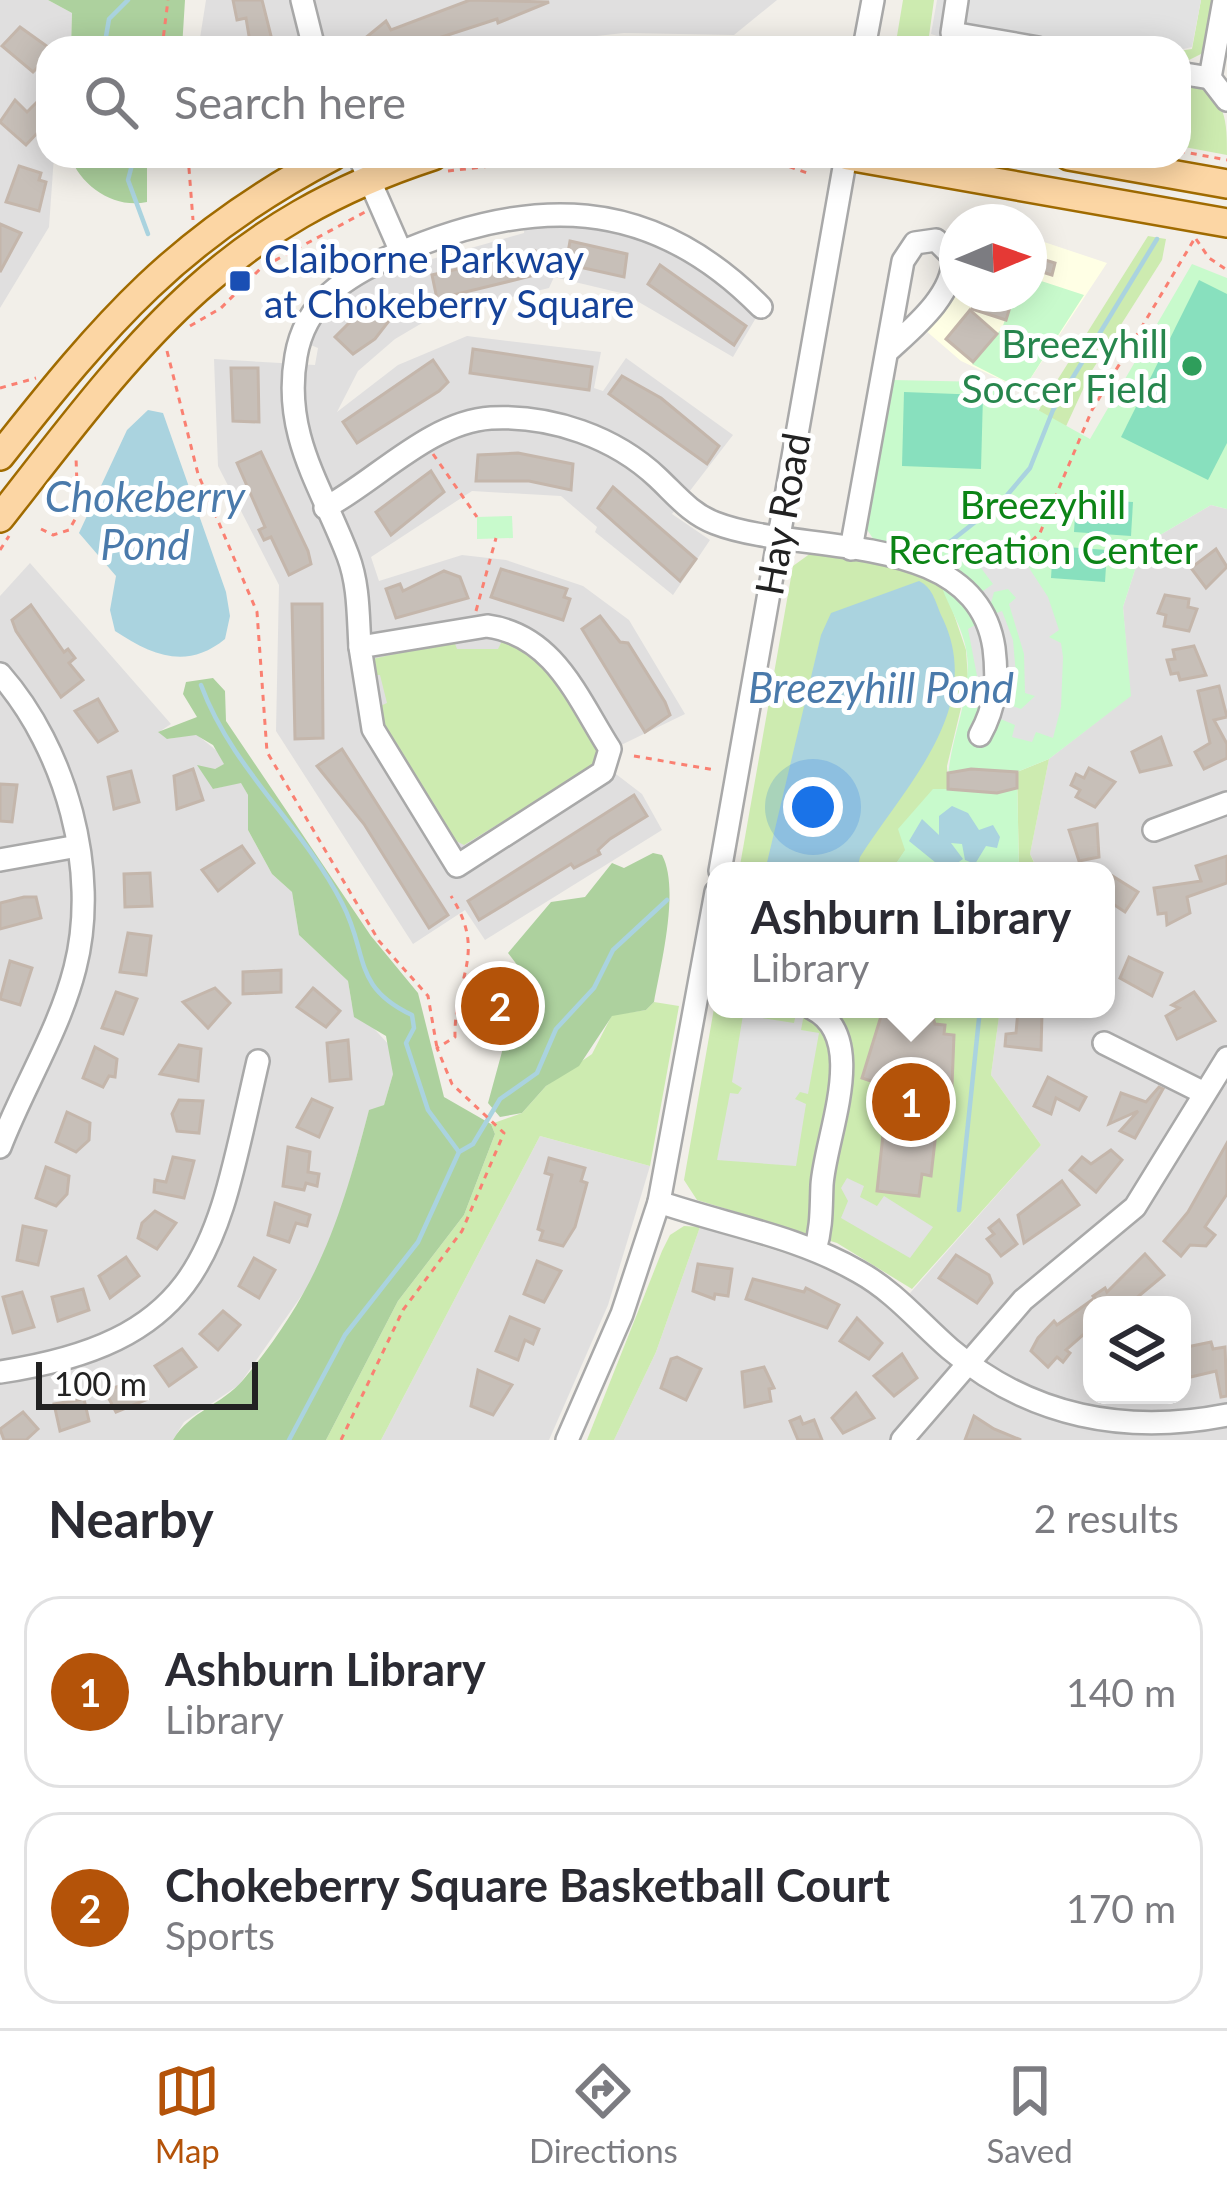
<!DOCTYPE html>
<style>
body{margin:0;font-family:Lato,sans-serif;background:#f2f2f3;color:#2b2b33}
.controls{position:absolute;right:36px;bottom:36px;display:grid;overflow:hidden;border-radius:24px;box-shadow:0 6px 30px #0003}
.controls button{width:108px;height:108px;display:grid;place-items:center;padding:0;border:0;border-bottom:3px solid #e1e1e2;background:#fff;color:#2b2b33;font:60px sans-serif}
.compass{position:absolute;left:939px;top:204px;width:108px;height:108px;border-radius:50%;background:#fff;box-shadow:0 6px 30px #0003;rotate:88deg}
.scale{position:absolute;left:36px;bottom:30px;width:222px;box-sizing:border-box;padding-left:12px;border:6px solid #222;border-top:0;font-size:33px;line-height:42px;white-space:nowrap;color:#222;-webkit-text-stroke:9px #fff;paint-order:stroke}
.you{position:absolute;left:813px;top:807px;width:42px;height:42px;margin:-30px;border:9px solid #fff;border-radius:50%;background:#1a73e8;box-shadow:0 0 0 18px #1a73e833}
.badge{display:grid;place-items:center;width:78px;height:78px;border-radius:50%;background:#b45309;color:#fff;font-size:39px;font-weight:700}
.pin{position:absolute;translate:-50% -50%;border:6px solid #fff;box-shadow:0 3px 12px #0006}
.popup{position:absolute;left:707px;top:862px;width:408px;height:156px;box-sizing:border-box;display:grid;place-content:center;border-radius:24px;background:#fff;filter:drop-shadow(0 3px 9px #0005);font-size:39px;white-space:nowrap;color:#7c7c81}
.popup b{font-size:45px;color:#2b2b33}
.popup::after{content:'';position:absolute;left:50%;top:100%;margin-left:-24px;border:24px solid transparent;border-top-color:#fff}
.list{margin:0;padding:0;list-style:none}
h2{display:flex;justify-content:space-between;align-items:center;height:156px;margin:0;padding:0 48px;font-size:51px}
h2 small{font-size:39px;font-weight:400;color:#7c7c81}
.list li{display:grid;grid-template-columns:78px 1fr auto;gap:36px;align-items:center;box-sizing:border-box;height:192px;margin:0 24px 24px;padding:0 24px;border:3px solid #e1e1e2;border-radius:36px}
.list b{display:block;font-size:45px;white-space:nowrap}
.list p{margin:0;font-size:39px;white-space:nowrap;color:#7c7c81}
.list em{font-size:39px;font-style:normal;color:#7c7c81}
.icon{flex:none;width:66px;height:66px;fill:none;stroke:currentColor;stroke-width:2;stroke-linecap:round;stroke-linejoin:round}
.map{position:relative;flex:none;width:1227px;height:1440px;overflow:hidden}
.search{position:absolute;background:#fff;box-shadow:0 6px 30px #0003;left:36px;right:36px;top:36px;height:132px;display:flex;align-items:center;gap:30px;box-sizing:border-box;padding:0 42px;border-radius:36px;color:#7c7c81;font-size:45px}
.sheet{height:588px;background:#fff}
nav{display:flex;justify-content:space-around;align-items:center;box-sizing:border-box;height:168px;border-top:3px solid #e1e1e2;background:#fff;font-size:33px;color:#7c7c81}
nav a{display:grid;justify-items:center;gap:6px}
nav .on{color:#b45309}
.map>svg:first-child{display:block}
</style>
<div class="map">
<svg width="1227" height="1440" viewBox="0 0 1227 1440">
<rect width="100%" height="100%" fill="#f2efe9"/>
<g fill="#e0dfdf" fill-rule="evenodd">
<path d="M0,0H48L72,13L71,48H48V156H54L49,227L0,308Z"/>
<path d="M206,0H777L734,35L624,33L488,48H205L200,38Z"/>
<path d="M557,221L643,238L691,260L739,297L757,316L733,357L625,294L554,277L549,288L434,316L395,339L358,371L337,412L398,365L467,336L601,352L594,388L603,391L626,358L733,435L672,514L710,540L673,595L595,532L597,527L561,496L472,491L371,557L379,581L462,555L506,560L583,586L629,620L685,714L619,746L612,771L642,794L662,830L485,940L465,910L413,944L276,731L279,585L218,466L214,359L315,365L318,348L308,344L312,329L326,312L333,317L349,300L344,288L427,251L432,259L524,233L525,223Z"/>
<path d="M1211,505L1227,509V1440H614L656,1352L700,1227L835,1269L896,1309L1041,1145L991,1075L1000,1009H1106V871H1039L1030,854L1049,759L1130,696L1123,607L1143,545ZM1092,1305H1182V1395H1092Z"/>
<path d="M30,563L171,724L159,732L168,739L196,734L222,755L225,764L215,769L213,789L241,782L248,795V830L272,874L292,892L299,935L348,981L352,1005L392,1048L393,1074L384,1105L369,1111L339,1220L316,1275L239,1385L184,1422L173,1440H0V596Z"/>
<path d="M540,1136L650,1166L608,1305L549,1440H381Z"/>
</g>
<path fill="#ffffe5" d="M1029,237L1107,263L1023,390L961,361L925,330L957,284V294H1029Z"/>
<g fill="#cdebb0">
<path d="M903,0H934L929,36L939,40V48H895Z"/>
<path d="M1201,0H1212L1203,53L1187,61L1179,51L1192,49Z"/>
<path d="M1191,86C1227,94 1227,123 1227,155L1179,146V96L1189,97Z"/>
<path d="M1148,236L1166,239L1162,260L1091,372L1062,435L1020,450L1041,406Z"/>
<path d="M811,553L908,568L944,585L966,650L968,679L947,766L948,789L891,871H739L793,566Z"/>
<path d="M504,637L546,663L601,751L597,764L464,845L452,839C428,801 384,753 378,707L387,703L380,675H372V659L454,641L457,649H498Z"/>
<path d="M1049,759L1030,854L1038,871H1019L1017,772Z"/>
<path d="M716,997V1009H1000L991,1075L1041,1145L912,1289L837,1243L697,1200L684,1180Z"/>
<path d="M654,1002L679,1006L650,1166L540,1136L381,1440H326L398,1301L464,1215L495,1134L491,1124L522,1113L546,1086L592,1054L612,1015L646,1010Z"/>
<path d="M684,1226L700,1227L656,1352L614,1440H587L662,1251L670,1235Z"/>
</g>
<g fill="#add19e">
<path d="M48,0H185L182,48H71L72,13Z"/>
<path d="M70,156H181L177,167H147V202C115,209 81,187 70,156Z"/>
<path d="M213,678L225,691L226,721L371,936L418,993L444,1097L491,1124L495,1134L464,1215L398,1301L326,1440H173C190,1411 222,1405 243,1380C318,1290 340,1221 369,1110L384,1105L393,1074L386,1036L354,1017L348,981L299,935L292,892L272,874L248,830V795L241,783L213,789L197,765L215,769L224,764L213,745L196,735L167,739L158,732L197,717L183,694L186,682Z"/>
<path d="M653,853L662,855C680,888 661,964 654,1002L646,1010L612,1016L579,1066L546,1086L522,1113L500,1117L488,1103L503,1048L536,1007L531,983L508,953L551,902L585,897L612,863L624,868Z"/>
</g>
<g fill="#c8facc">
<path d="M1192,264L1227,278V509L1211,505L1143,545L1123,607L1131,696L1049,759L1017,772L1019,871H891L905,850L898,829L933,789H948C946,742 975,696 966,649C962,627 950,609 942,588L953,570L918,552L878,546L864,525L892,380L988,382L1090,439Z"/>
<path d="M1029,277L1084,295L1023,390L972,364L1002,328L1015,294H1029Z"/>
<path d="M512,516L513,538L477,539V517Z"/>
</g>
<g fill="#88e0be">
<path d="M1199,280L1227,294V443L1208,480L1121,437Z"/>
<path d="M904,392L983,395L981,469L902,466Z"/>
<path d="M1076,499L1133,502L1131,536L1074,532Z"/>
<path d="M1053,546L1107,550L1105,582L1051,578Z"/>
<path d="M512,978L531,1005L487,1035L469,1007Z"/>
</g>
<g fill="#e2e2e2" fill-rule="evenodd">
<path d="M937,0H1201L1192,47L1179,50L942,48L943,38L931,34Z"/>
<path d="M1018,551L1048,597L1059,630L1049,637L1061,643L1063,657L1061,707L1053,738L1036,732L1032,742L1012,737L1015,725L991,715L997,683L978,681L968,629L984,620L973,598L993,584L981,568L999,552L1008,561ZM1008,589L1016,598L1009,604L1024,654L1025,693L1035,696L1021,709L1010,705L1005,692L1017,687L1013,640L1002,611L994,614L990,607L994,592Z"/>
<path d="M797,1009H805L801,1030L819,1033L808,1094L800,1092L795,1099L806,1104L796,1166L717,1160L730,1093L738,1094L742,1088L732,1082L743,1015L794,1023Z"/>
<path d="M847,1178L864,1186L860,1197L877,1206L884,1196L933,1227L910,1258L841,1218L848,1201L841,1188Z"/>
</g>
<g fill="#aad3df">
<path d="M148,410L163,413L226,592L230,616L225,639C187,670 153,656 115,631L110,610L116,576L79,533L127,430Z"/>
<path d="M919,581C934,588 936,605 943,619C985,709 905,786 860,857L857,871H765L821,635L831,613Z"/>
<path d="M952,806L968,813L979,830L993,825L1000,837L997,848L986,846L975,864L965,860L962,844L951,843L963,859L946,871L909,841L922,819L939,835V816Z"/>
</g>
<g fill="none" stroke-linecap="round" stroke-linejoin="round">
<g stroke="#aad3df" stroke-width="4.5">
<path d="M104,48L109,19L128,0"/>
<path d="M141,156L133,161L128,180L148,234"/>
<path d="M946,545L1003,500L1030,468L1053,410L1157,239"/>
<path d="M201,685C232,769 302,825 342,903C369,954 351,986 412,1015L414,1028L406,1043L428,1110L459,1152"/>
<path d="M959,1210L980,1009"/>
<path d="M289,1440L345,1335L418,1242L459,1152L473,1144L500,1099L537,1073L556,1029L594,988L613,950L667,900"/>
</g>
</g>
<g fill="#c7bfb8" stroke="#c4b6ab" stroke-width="3">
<path d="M233,0H262L274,48H251L246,18L237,20Z"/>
<path d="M470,0L549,2L498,23L497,19L408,48H353L386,21L391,30Z"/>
<path d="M20,27L48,47V57L33,72L2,46Z"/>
<path d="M15,100L27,112L39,100L48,109L38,123L43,127L26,145L0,122Z"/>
<path d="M19,166L41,173L39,180L46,182L39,211L6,202Z"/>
<path d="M0,224L21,233L0,272Z"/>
<path d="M570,241L627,254L624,277L566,264Z"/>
<path d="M535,251L539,274L437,299L432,275Z"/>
<path d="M1029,255L1055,263L1052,275L1029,268Z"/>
<path d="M660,265L746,326L734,345L648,284Z"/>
<path d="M977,294H1014L1006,320L972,309Z"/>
<path d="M373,299L392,317L375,339L353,354L335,337Z"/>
<path d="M970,310L997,334L973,362L946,339Z"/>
<path d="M473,349L592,367L589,390L470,373Z"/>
<path d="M433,360L448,382L439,391L357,443L343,422Z"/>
<path d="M231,368H258L259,422L233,421Z"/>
<path d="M622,376L661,398L719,446L707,464L609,394Z"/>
<path d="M261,452L308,551L311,564L289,575L271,537L264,540L259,530L265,527L237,463Z"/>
<path d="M518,453L573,464L571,490L529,481H476L478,455Z"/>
<path d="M431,471L444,492L391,535L376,512Z"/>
<path d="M613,487L696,559L680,581L598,508Z"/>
<path d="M1216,549L1227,567L1206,588L1191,568Z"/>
<path d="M501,569L567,589L564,597L570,599L563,620L491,597Z"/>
<path d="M444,571L460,577L468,598L396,618L386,589L400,584L403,591Z"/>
<path d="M1165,595L1189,599L1188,607L1197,609L1189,631L1164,626L1166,615L1158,613Z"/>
<path d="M292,604H322L323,738L295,739Z"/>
<path d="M31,605L64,652L68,649L75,658L69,663L83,680L61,697L16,631L12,620Z"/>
<path d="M600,616L620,642L628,643L665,702L670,715L645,732L582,629Z"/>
<path d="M1194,646L1206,675L1180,680L1178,673L1171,674L1167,660L1175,659L1173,650Z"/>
<path d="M1219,686L1227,717L1214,720L1227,744V758L1204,769L1195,752L1210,743L1198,691Z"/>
<path d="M98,699L117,731L98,742L75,711Z"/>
<path d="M1161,737L1171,765L1140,772L1132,752Z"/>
<path d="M342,749L448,915L429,928L364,824L317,766Z"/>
<path d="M1089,768L1115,782L1095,807L1076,797L1080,790L1071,785L1076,774L1084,778Z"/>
<path d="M193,769L203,800L177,809L174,776Z"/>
<path d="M971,769L1017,772V788L997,793L948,789V773Z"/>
<path d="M131,771L139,802L114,809L108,777Z"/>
<path d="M0,784L17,785L12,822L0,821Z"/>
<path d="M634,795L647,816L610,839L598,850L600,854L574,868L571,864L479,920L468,901Z"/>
<path d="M1097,824L1099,857L1079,861L1069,830Z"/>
<path d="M242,846L254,863L218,891L202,870Z"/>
<path d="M1227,856V883L1187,897L1190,913L1167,925L1166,913L1158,914L1154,888L1201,881L1196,866Z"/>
<path d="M150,873L152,906L125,907L124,874Z"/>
<path d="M1111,875L1138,892L1125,912L1113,904L1106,914V882Z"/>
<path d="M24,897H36L41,918L0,929V903Z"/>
<path d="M128,933L151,936L146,975L120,972Z"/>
<path d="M1129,957L1162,973L1152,996L1120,978Z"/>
<path d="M10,961L32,968L20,1005L0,999Z"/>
<path d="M281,970V992L243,994V972Z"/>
<path d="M215,988L230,1003L208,1028L183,1002Z"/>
<path d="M313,988L340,1011L326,1027L297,1007Z"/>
<path d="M116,992L137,999L123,1034L102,1028Z"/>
<path d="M1194,992L1215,1021L1177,1039L1166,1016L1179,1008L1172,1005Z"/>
<path d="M1018,1010L1042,1013L1041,1050L1005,1046L1006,1034L1016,1033Z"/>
<path d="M882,1013L933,1018L935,1024L945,1025L944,1034L954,1035L952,1086L941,1089L931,1176L922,1174L919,1196L877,1191L885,1116L880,1084L862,1078Z"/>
<path d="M348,1040L351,1079L330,1081L327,1043Z"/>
<path d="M179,1045L201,1049L198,1081L160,1074Z"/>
<path d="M95,1047L117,1059L115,1077L109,1076L103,1087L83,1078Z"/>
<path d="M1048,1077L1086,1097L1079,1110L1056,1098L1051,1114L1034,1106Z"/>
<path d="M1159,1087L1163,1089L1135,1138L1120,1131L1138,1111L1109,1124L1121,1093L1146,1102Z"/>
<path d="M312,1099L332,1108L319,1137L297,1127Z"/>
<path d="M179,1100L203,1101L199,1133L177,1131L172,1114Z"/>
<path d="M67,1112L90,1123L89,1140L76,1152L56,1142Z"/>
<path d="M1227,1143V1194L1205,1227L1215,1235L1206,1246L1190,1245L1181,1256L1164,1241L1188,1212Z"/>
<path d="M288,1147L310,1152L308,1172L319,1174L317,1186L306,1183L304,1190L283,1186Z"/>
<path d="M1111,1150L1122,1160L1096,1192L1070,1170L1082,1157L1091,1164Z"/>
<path d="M173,1157L194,1161L184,1198L154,1192L155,1180L166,1182Z"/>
<path d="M549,1158L585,1168L581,1181L587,1183L575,1227L563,1246L540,1240L543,1231L538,1229L552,1175L545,1173Z"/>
<path d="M46,1167L69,1176L67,1194L56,1206L36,1198Z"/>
<path d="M1062,1181L1079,1205L1024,1243L1018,1215Z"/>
<path d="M275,1203L310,1215L307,1226L296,1223L289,1242L268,1235Z"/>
<path d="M155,1211L176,1223L157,1249L138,1238L142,1223Z"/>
<path d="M999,1220L1017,1244L1001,1256L987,1239L994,1234L989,1228Z"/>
<path d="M23,1226L46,1231L38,1265L17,1260Z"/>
<path d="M1145,1254L1164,1275L1128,1305H1092L1097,1301L1093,1296L1105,1288L1107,1292Z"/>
<path d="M956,1255L989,1275L992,1283L977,1303L939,1278Z"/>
<path d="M126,1257L139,1276L110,1298L99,1276Z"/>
<path d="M254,1258L275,1270L259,1298L239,1286Z"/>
<path d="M537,1261L561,1271L544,1302L524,1294Z"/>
<path d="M698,1264L732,1269L728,1296L715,1294L714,1299L693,1291Z"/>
<path d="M753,1279L804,1292L806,1288L839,1305L827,1328L746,1299Z"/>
<path d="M83,1289L89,1310L58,1321L52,1297Z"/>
<path d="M22,1292L34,1327L13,1333L3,1297Z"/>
<path d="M1092,1300V1327L1066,1350L1070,1353L1063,1362L1057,1357L1048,1367L1031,1351L1038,1338L1054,1321L1057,1325Z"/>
<path d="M223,1311L240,1325L218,1350L200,1334Z"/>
<path d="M510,1317L539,1329L533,1344L525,1340L518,1360L496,1351Z"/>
<path d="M857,1318L882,1343L869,1359L840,1341Z"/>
<path d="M1211,1342L1213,1349L1225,1347L1227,1396L1221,1397L1216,1371L1182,1379V1348Z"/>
<path d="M182,1349L196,1367L169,1386L155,1366Z"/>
<path d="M902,1354L917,1378L894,1396L874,1376Z"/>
<path d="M677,1357L701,1369L686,1400L661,1388L671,1359Z"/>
<path d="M764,1367L774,1388L769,1389L771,1401L745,1407L742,1372Z"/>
<path d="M478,1370L512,1385L493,1415L471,1406Z"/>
<path d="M138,1379L148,1399L116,1412L105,1391Z"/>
<path d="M856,1393L874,1418L843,1433L832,1418Z"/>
<path d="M84,1399L89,1421L60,1431L54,1404Z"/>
<path d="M23,1412L38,1429L26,1440H4L0,1429Z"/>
<path d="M974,1416L994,1429L1021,1440H965Z"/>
<path d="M800,1417L803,1424L814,1420L822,1440H798L790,1421Z"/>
</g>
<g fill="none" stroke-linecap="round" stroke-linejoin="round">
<g stroke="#a9a9a9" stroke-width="26">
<g id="minor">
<path d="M302,0L314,48"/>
<path d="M957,0L952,33L1038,48"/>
<path d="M1224,0L1210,78L1227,100"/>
<path d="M864,48L873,0"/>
<path d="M1179,73L1210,78"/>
<path d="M359,156L401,252"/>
<path d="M325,508C377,480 430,422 491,418C551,415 615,437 658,478C676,495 691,514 715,523C799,556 976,527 994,648C998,681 996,706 980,735"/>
<path d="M851,549L903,261L915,243L936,240L953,257C955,294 914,327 889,350"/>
<path d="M487,626C554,635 577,697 610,749L603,772L457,866L373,729L360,647Z"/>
<path d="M360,647C358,616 359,585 348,556C322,487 282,435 296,356C305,302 346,276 392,256C530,195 650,194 761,307"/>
<path d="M0,674C66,749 100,871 75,968C59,1031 23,1087 0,1147"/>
<path d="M1154,830L1227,803"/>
<path d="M0,860L78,846"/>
<path d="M720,871L846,156"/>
<path d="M813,1009C870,1038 825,1137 822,1185C821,1208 822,1227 815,1250"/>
<path d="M1104,1043L1204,1093"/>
<path d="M659,1202C726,1225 797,1236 859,1272C895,1292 920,1323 950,1349C1030,1417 1126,1435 1227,1415"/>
<path d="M0,1372C212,1340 216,1242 258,1061"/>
<path d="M567,1440L622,1314L659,1202L716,892"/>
<path d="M902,1440L1023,1300L1135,1207L1227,1058"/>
</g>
</g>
<g stroke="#a06b00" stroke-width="32">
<g id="major">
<path d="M848,156L1227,223"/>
<path d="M1069,156L1227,184"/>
<path d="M0,456C105,323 179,236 333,156"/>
<path d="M0,518C133,348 218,226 433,156"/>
</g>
</g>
<g stroke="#fa8072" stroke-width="3" stroke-dasharray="6 6" stroke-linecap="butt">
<path d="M162,48L168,0"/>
<path d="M1179,151L1227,160"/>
<path d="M188,156L193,220"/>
<path d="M694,156L782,164L810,174"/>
<path d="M448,171L578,156"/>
<path d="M1196,239L1209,258L1227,270"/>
<path d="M190,326L221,308L261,268L365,212"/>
<path d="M167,351L198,474L257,612L267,752L379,941L428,996L437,1048"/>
<path d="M0,388L36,378"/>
<path d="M433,454L477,517"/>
<path d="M41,529L53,535L69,530L78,514L76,457"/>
<path d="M1023,549L1040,533L1092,410L1195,238"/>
<path d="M0,550L9,536"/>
<path d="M476,611L496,538"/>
<path d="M634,756L715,770"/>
<path d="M456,1015L469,1007"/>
<path d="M341,1440L403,1310L462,1231L504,1133L452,1084L437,1048L455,1037C454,977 488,954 451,896"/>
</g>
<use href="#minor" stroke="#fff" stroke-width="21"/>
<use href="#major" stroke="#fcd6a4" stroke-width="27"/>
</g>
<rect fill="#1a4fb4" stroke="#fff" stroke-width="4.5" x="228" y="269" width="24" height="24" rx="6"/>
<circle fill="#2e9e5b" stroke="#fff" stroke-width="4.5" cx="1192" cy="366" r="12"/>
<g text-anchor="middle" stroke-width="10" stroke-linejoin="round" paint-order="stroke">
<g font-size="39" fill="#164399" stroke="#fff" text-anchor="start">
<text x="264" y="273">Claiborne Parkway<tspan x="264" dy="45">at Chokeberry Square</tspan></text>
</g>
<g font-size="39" fill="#27864d" stroke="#fff" text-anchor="end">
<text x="1168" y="358">Breezyhill<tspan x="1168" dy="45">Soccer Field</tspan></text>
</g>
<g font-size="39" fill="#0c8416" stroke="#fff">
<text x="1043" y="519">Breezyhill<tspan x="1043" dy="45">Recreation Center</tspan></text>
</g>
<g font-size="39" fill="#222" stroke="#fff">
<text transform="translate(783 514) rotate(-80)" y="14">Hay Road</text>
</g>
<g font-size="42" font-style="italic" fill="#4a7aab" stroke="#fff">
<text x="145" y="512">Chokeberry<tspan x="145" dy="48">Pond</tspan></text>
<text x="881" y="703">Breezyhill Pond</text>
</g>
</g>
</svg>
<div class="controls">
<button><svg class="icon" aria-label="layers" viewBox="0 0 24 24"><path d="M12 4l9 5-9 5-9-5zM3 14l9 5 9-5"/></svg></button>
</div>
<svg class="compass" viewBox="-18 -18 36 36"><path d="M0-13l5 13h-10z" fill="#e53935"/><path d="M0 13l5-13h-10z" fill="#7c7c81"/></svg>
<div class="scale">100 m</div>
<div class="you"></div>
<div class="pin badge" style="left:911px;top:1102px">1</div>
<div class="popup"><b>Ashburn Library</b>Library</div>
<div class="pin badge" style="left:500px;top:1006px">2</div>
<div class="search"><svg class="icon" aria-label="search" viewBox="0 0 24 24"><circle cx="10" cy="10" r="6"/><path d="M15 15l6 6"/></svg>Search here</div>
</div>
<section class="sheet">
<h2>Nearby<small>2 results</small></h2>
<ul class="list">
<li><span class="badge">1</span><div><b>Ashburn Library</b><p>Library</p></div><em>140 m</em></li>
<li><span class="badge">2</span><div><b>Chokeberry Square Basketball Court</b><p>Sports</p></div><em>170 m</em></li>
</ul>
</section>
<nav>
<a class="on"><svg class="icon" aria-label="map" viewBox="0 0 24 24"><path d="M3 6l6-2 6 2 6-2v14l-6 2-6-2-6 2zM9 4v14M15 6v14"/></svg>Map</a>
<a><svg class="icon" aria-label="directions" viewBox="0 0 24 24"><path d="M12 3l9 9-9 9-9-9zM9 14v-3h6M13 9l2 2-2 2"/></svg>Directions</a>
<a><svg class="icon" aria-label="saved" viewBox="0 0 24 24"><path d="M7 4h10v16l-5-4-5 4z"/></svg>Saved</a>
</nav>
